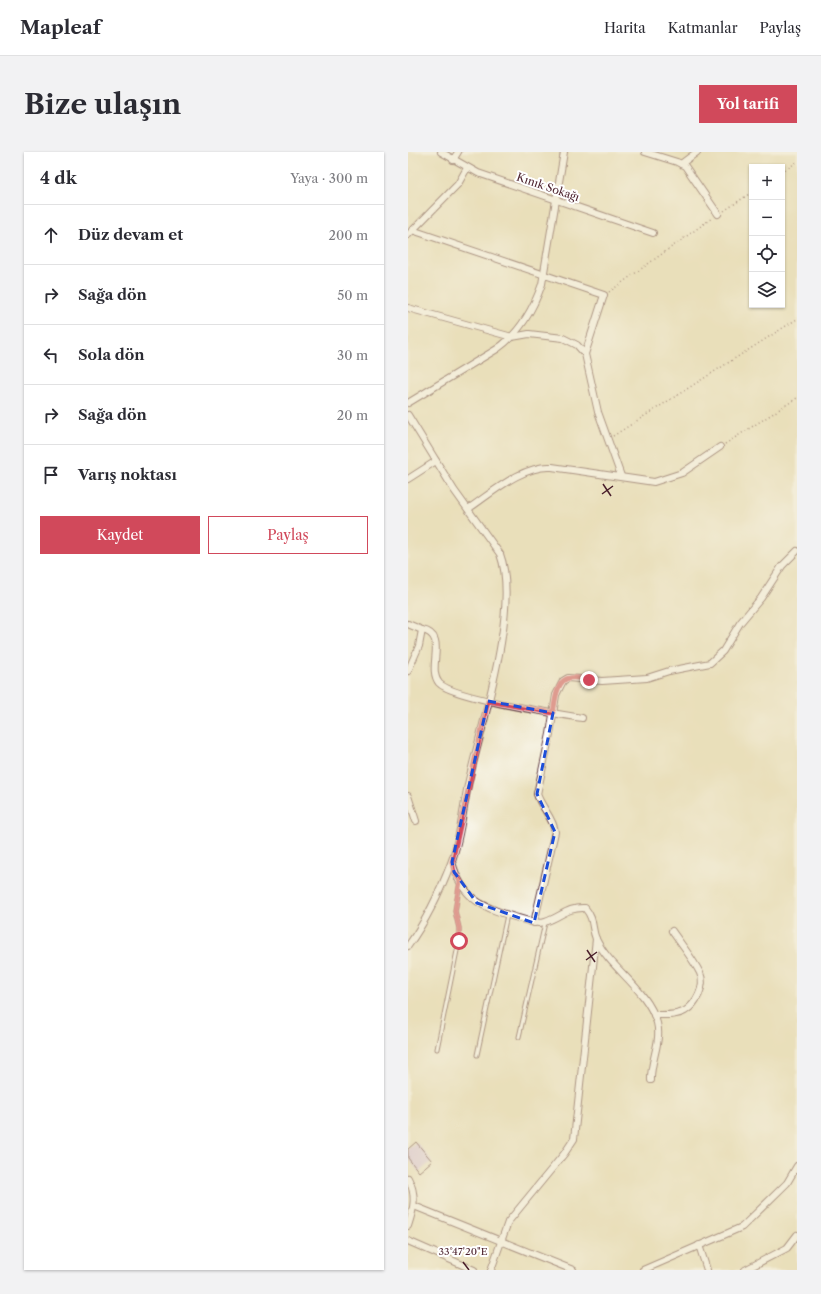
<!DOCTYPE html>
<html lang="tr">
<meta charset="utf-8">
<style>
body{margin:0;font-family:"Libre Caslon Text",serif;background:#f2f2f3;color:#2b2b33}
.controls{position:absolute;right:12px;top:12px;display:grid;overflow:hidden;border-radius:0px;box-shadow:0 1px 3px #0004}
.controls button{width:36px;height:36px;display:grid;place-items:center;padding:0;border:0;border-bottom:1px solid #e1e1e2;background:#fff;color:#2b2b33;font:20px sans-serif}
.stop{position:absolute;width:12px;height:12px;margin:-9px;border:3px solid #d1495b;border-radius:50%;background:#fff}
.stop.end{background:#d1495b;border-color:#fff;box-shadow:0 1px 4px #0008}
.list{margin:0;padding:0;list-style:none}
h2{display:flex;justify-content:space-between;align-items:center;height:52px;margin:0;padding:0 16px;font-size:17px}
h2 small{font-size:13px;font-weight:400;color:#7c7c81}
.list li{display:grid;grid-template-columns:26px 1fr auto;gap:12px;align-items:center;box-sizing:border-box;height:60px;padding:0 16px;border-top:1px solid #e1e1e2}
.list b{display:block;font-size:15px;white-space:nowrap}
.list em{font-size:13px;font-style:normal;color:#7c7c81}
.actions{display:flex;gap:8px;padding:12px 16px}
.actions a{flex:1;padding:9px 0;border:1px solid #d1495b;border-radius:0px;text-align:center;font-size:14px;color:#d1495b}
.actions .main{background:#d1495b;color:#fff}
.icon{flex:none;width:22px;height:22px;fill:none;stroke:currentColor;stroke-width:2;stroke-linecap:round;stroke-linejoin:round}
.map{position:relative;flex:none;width:389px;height:1118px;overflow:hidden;border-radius:0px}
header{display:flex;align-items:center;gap:24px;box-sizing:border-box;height:56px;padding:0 20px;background:#fff;border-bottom:1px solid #e1e1e2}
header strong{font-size:19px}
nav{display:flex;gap:22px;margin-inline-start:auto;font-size:14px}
.intro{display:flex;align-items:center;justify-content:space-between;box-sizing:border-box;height:96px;padding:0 24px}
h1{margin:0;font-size:28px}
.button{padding:10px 18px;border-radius:0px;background:#d1495b;color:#fff;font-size:14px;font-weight:700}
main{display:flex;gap:24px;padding:0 24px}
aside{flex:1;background:#fff;border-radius:0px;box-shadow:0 1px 3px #0004}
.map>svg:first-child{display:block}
</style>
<header>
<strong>Mapleaf</strong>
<nav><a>Harita</a><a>Katmanlar</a><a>Paylaş</a></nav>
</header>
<div class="intro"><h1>Bize ulaşın</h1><a class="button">Yol tarifi</a></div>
<main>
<aside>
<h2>4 dk<small>Yaya · 300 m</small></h2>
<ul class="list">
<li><svg class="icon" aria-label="ahead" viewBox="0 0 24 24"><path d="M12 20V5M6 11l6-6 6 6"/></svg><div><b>Düz devam et</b></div><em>200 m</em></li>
<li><svg class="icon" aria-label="right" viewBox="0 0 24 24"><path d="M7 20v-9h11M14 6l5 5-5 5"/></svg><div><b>Sağa dön</b></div><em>50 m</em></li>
<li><svg class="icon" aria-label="left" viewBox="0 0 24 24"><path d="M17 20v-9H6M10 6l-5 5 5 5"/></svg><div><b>Sola dön</b></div><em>30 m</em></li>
<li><svg class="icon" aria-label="right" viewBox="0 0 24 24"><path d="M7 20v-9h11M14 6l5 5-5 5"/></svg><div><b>Sağa dön</b></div><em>20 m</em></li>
<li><svg class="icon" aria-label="arrive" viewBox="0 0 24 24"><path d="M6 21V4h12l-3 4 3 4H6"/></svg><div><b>Varış noktası</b></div></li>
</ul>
<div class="actions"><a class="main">Kaydet</a><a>Paylaş</a></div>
</aside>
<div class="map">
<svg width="389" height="1118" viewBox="0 0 389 1118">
<rect width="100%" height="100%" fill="#fff"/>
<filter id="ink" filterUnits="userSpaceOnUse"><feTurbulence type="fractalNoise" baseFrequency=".025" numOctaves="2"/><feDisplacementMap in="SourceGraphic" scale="8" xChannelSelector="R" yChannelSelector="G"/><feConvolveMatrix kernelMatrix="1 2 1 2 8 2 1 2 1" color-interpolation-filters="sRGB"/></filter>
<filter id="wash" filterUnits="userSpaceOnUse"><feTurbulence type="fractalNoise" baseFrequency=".012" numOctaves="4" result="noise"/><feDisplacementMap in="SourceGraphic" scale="16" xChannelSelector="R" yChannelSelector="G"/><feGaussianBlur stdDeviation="0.9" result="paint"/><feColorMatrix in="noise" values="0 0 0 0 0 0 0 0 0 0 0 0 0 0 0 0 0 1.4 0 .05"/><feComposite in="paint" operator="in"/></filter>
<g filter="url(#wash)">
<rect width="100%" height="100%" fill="#e9dfba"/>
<g id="blocks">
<path fill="#ccb2e0" d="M8,990L24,1009L11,1020L0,1006V997Z"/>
</g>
</g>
<g filter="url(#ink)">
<use href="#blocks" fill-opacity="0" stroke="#623c40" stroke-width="1"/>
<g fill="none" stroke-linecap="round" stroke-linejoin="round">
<g stroke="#623c40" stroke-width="5">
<g id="service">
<path d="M111,885L137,771"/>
<path d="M29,897L51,789V776L47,759L52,731"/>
<path d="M69,903L99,763"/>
</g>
</g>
<g stroke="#623c40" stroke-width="8">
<g id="minor">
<path d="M33,0L70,21L245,81"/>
<path d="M237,0L269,10L277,14L310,62"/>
<path d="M45,8L50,0"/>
<path d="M273,12L289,0"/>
<path d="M4,78L196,143L177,202"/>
<path d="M0,83L50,32L59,16"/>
<path d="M0,156L104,185L121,182L155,186L169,193L177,202L190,260L213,324"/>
<path d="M0,251L89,197C112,181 125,158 134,132L156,0"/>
<path d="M0,263L46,338L92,402C112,455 74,571 61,628C55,655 53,685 43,711C32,740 18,769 0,794"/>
<path d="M0,327L28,309"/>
<path d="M60,357C84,341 114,313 144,315L246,330L274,321L312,295"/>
<path d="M0,472L14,478L11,494L0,519"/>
<path d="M14,478C41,483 18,515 31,531C44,546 150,562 174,566"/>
<path d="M0,644L8,669"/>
<path d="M44,710C54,748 76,756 110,766C118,768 129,773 137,770C153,765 159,755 177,756C187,768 183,775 188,787C203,818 239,836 249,871C254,889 242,910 243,928"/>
<path d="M126,771L147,680C146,667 133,655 129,642L142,582L148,543L155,529L160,526L194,529L239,526L261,519L302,511L315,499L332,471L353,446L374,414L389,399"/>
<path d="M246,863C256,863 268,864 277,859C288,852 298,834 292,821C285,807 273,792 264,779"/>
<path d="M0,1026C9,1043 6,1056 0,1074"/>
<path d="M6,1054L165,1118"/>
<path d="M0,1089L66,1118"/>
<path d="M291,1093L299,1118"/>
<path d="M83,1118L100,1070L156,1002L166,987L188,787"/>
<path d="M235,1118L334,1075L379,1031L389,1014"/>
<path d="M337,1118L379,1096L389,1083"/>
</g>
</g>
<g stroke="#623c40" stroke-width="1.5" stroke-dasharray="1 3" stroke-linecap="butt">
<path d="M374,20L389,10"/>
<path d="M316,59L344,40"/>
<path d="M201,140L304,66"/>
<path d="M205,284L389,167"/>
<path d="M317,292L389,246"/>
</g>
<use href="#service" stroke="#fff" stroke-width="3"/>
<use href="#minor" stroke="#fff" stroke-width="6"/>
</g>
</g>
<g fill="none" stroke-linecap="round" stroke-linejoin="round" filter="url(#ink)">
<path stroke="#d1495b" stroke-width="5" d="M51,789V776L47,759L52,729L46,720L44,710L80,549L145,561C147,551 148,527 162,526C168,525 175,527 181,528"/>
</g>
<path d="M0 0H389V1118H0ZM80,549L145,561L129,642L147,680L126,771L69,751L46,720L44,710Z" fill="#e9dfba" fill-opacity=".55" fill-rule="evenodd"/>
<path fill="none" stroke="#1d4ed8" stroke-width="3" stroke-dasharray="8 5" stroke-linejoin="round" d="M80,549L145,561L129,642L147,680L126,771L69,751L46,720L44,710Z"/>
<path fill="none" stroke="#4a1f2b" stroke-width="1.5" d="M195,332L203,344M194,342L205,334M179,798L187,810M178,808L189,800M55,1110L61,1118"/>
<g text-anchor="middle" stroke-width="4" stroke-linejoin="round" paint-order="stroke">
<g font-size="11" fill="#4a1f2b" stroke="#fff">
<text transform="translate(140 35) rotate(19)" y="4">Kınık Sokağı</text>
</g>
</g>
<g font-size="10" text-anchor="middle" fill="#4a1f2b" stroke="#fff" stroke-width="4" stroke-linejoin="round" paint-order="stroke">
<text x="55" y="1103">33°47'20"E</text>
</g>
</svg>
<div class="controls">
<button>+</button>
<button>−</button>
<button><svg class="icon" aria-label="locate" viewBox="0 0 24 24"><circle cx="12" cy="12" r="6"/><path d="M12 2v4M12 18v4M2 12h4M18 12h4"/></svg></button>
<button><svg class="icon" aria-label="layers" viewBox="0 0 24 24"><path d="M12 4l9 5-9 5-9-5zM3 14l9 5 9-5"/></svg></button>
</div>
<div class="stop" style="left:51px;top:789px"></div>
<div class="stop end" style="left:181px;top:528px"></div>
</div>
</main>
